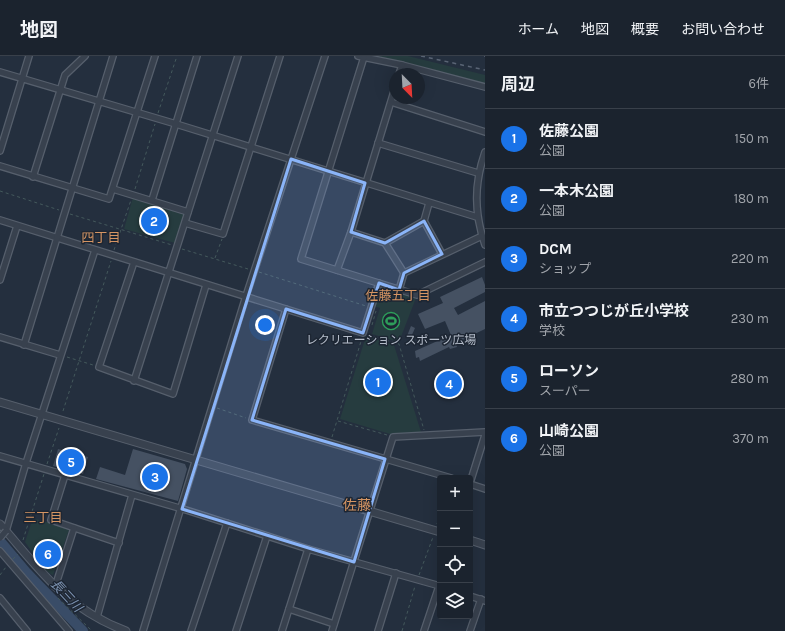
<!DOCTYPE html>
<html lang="ja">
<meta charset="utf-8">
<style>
body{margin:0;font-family:Karla,"Noto Sans JP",sans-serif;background:#282f3a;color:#f1f3f6}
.controls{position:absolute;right:12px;bottom:12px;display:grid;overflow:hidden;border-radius:4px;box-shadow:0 4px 16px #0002}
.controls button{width:36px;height:36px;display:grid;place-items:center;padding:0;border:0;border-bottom:1px solid #39404a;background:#1b232e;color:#f1f3f6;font:20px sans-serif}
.compass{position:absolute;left:389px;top:12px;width:36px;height:36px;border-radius:50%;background:#1b232e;box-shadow:0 4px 16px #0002;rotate:156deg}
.you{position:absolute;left:265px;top:269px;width:14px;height:14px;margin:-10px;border:3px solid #fff;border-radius:50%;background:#1a73e8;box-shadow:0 0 0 6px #1a73e833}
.badge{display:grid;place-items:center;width:26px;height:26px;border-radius:50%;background:#1a73e8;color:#fff;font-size:13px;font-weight:700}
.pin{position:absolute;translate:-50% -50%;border:2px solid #fff;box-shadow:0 1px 4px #0006}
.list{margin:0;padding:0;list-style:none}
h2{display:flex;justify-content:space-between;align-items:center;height:52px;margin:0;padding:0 16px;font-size:17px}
h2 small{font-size:13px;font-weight:400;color:#a0a4aa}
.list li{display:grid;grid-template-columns:26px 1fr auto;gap:12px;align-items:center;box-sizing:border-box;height:60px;padding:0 16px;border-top:1px solid #39404a}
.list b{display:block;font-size:15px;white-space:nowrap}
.list p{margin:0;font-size:13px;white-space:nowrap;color:#a0a4aa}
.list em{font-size:13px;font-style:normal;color:#a0a4aa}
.icon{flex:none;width:22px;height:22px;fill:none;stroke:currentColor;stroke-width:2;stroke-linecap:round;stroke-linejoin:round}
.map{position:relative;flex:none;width:485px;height:575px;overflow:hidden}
header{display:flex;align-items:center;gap:24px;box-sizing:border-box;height:56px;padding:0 20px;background:#1b232e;border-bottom:1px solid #39404a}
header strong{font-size:19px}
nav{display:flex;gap:22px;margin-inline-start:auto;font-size:14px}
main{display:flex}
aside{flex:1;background:#1b232e}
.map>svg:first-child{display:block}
</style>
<header>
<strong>地図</strong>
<nav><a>ホーム</a><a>地図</a><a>概要</a><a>お問い合わせ</a></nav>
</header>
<main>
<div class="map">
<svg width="485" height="575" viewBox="0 0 485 575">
<rect width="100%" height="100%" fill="#242f3e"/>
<g fill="#263c3f">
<path d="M374,0H408L485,19V28Z"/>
<path d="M133,141L184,158L175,187L124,173Z"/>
<path d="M383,231L416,242L399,286L372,278L380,252L374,250L380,233Z"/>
<path d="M366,280L394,289L421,376L390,378L340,363Z"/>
<path d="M33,462L68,472L69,474L53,519C44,516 31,494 25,486Z"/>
</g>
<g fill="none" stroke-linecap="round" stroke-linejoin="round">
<path stroke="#394c67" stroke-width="10" d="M0,485L26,516L83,575"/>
</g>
<g fill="#455162">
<path d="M482,221L485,229V236L454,252L458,259L485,245V273L456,287L457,291L450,293L449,291L420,305L419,301L416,302L415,295L451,279L445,265L425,273L418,258L443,247L440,241Z"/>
<path d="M411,270L415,272L411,281L407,280Z"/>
<path d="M58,393L88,401L83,418L53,410Z"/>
<path d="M133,393L185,408L187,413L178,445L96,423L100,411L125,419Z"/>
</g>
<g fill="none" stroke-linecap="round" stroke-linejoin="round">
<g stroke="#565f6c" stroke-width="8">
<g id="minor">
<path d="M358,0L402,9L485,31"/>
<path d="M364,1L301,203L417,239L485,206"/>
<path d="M0,16L176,68L477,161"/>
<path d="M399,18L402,9"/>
<path d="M391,46L485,76"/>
<path d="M378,87L478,117"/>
<path d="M0,95L29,0"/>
<path d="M485,96C474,128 474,156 485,189"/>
<path d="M0,110L109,143L155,0"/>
<path d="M33,121L65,19L85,0"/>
<path d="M113,133L188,156"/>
<path d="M152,144L197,0"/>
<path d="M429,147L424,165L442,198"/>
<path d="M0,164L363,277L379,227"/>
<path d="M185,167L223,178L280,0"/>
<path d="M351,176L385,187L404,217"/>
<path d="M385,187L424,165"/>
<path d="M134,206L99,311L173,338L206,229"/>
<path d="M337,214L351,176L395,32"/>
<path d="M0,224L17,170"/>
<path d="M399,234L404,217L482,180"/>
<path d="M286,253L252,364L451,422"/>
<path d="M0,281L60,299"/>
<path d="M24,289L113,0"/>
<path d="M134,325L238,0"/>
<path d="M0,400L186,454L308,493L440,530"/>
<path d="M65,419L51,464L119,487"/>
<path d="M470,427L485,379"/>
<path d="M470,428L485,433"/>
<path d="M6,475L26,407L95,194"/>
<path d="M0,495L69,575"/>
<path d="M55,531L74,472"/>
<path d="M470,540L485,545"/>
<path d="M0,542L27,575"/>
<path d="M289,553L334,568"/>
<path d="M97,561L132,439"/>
<path d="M143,575L246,240L325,0"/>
<path d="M191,575L227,467"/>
<path d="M236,575L267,480"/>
<path d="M282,575L308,493"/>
<path d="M332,575L393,381L485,376"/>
<path d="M378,575L396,517"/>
<path d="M424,575L439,530"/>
<path d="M470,575L481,543"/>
</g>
</g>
<g stroke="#565f6c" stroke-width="9">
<g id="tertiary">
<path d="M0,346L440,476"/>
<path d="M0,468C41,515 65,552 126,575"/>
<path d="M470,484L485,489"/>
</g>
</g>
<g stroke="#44595c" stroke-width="1" stroke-dasharray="3 3" stroke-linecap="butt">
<path d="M158,57L177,0"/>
<path d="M135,133L155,68"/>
<path d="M0,135L59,154"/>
<path d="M70,158L172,189"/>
<path d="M182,193L248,213"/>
<path d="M114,194L131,144"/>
<path d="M215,202L222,183"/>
<path d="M259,216L366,250"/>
<path d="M372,269L376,255"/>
<path d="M369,279L399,288L424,374"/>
<path d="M67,301L93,309"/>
<path d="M217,352L246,362"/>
<path d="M63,355L111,205"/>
<path d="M338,365L387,379"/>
<path d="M332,381L362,282"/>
<path d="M47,408L59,372"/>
<path d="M437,468L440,459"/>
<path d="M23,484L44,418"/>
<path d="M13,503L18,498"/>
<path d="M0,519L6,511"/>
<path d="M419,519L433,481"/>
<path d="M58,542L92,575"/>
<path d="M402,575L415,530"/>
</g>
<use href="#minor" stroke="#38414e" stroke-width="5.5"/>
<use href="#tertiary" stroke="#38414e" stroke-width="7"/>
<g stroke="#5a6575" stroke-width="1.5" stroke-dasharray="4 4" stroke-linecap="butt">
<path d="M421,0L485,14"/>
<path d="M484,0H485"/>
</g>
<g stroke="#565f6c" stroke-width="8" stroke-linecap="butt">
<path id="minor-bridge" d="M0,482L6,475"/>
</g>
<use href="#minor-bridge" stroke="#38414e" stroke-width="5.5"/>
</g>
<path fill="#8ab4f8" fill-opacity="0.2" stroke="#8ab4f8" stroke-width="3" stroke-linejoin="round" d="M291,103L365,127L351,176L385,187L424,165L442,198L404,217L399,234L379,227L363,277L286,253L252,364L385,403L354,506L182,453Z"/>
<defs>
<g id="stadium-ring" transform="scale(0.9)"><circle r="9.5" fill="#1d2633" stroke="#2e9e5b" stroke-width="1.5"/><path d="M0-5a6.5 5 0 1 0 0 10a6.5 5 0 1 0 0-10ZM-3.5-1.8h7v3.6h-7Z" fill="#2e9e5b"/></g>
</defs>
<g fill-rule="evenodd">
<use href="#stadium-ring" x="391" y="265"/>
</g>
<g text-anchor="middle" stroke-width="3" stroke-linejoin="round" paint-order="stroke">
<g font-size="12" fill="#b4bcc9" stroke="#1d2633">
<text x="391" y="288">レクリエーション スポーツ広場</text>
</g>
<g font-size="13" fill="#d59563" stroke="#1d2633">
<text x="101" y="186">四丁目</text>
<text x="398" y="244">佐藤五丁目</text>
<text x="43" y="466">三丁目</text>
</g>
<g font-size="13" font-style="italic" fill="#7c92b1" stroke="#1d2633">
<text transform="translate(67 539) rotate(47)" y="5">長三川</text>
</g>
<g font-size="14" fill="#d59563" stroke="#1d2633">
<text x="357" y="454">佐藤</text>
</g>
</g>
</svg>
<div class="controls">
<button>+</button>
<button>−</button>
<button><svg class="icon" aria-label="locate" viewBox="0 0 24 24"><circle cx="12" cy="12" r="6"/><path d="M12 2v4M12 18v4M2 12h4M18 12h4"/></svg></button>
<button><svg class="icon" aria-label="layers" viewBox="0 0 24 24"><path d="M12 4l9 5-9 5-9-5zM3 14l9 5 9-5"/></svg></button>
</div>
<svg class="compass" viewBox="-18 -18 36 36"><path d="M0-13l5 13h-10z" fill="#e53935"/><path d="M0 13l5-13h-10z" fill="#a0a4aa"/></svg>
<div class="you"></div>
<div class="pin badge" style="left:378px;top:326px">1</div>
<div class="pin badge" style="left:154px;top:165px">2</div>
<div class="pin badge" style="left:155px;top:421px">3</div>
<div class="pin badge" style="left:449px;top:328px">4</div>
<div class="pin badge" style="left:71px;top:406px">5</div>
<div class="pin badge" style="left:48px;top:498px">6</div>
</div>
<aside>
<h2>周辺<small>6件</small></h2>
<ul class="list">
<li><span class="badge">1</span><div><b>佐藤公園</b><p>公園</p></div><em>150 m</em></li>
<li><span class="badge">2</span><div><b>一本木公園</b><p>公園</p></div><em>180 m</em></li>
<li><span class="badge">3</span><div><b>DCM</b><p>ショップ</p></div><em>220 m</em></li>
<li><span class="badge">4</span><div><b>市立つつじが丘小学校</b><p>学校</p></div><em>230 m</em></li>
<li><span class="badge">5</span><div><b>ローソン</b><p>スーパー</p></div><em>280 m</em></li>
<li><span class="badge">6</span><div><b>山崎公園</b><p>公園</p></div><em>370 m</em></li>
</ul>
</aside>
</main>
